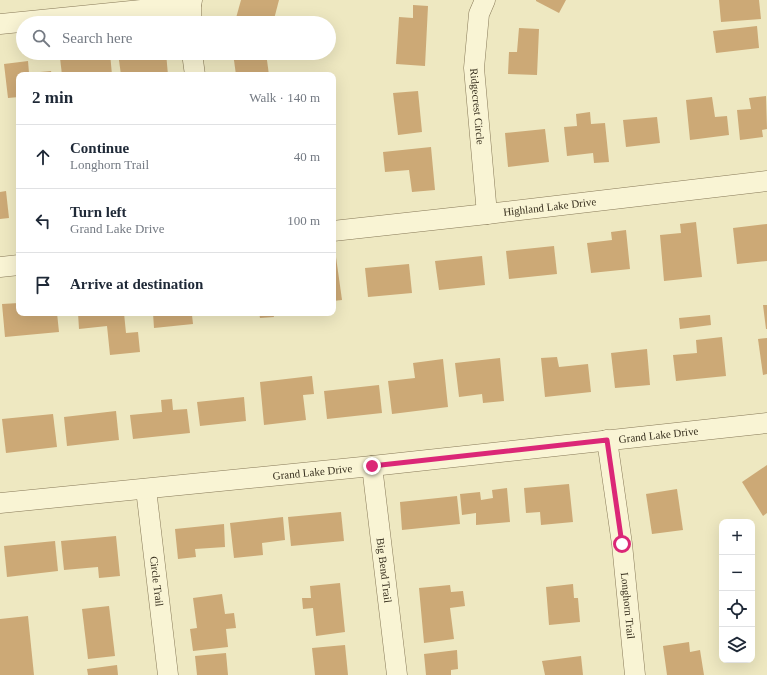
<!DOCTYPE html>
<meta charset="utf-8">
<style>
body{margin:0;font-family:Georgia,serif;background:#f2f2f3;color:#1f2937}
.controls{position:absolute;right:12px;bottom:12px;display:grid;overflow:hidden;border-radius:8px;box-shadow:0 4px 16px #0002}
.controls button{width:36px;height:36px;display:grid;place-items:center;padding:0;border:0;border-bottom:1px solid #e0e1e3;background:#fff;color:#1f2937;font:20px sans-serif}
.stop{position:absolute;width:12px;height:12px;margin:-9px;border:3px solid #db2777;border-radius:50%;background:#fff}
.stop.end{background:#db2777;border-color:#fff;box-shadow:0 1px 4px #0008}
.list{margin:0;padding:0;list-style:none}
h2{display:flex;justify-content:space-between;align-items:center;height:52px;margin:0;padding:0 16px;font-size:17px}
h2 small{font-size:13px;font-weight:400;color:#747a83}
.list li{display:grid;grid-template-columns:26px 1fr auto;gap:12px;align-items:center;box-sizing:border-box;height:64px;padding:0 16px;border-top:1px solid #e0e1e3}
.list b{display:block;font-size:15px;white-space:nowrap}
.list p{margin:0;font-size:13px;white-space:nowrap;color:#747a83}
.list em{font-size:13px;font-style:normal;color:#747a83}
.icon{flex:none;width:22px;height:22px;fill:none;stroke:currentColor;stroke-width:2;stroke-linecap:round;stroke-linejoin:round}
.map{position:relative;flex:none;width:767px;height:675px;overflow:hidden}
.search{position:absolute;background:#fff;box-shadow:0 4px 16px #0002;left:16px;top:16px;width:320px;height:44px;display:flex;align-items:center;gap:10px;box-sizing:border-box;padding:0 14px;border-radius:22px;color:#747a83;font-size:15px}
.panel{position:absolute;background:#fff;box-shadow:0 4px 16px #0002;left:16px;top:72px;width:320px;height:244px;border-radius:8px}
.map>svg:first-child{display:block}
</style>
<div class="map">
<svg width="767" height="675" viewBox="0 0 767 675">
<rect width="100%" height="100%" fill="#eee8c1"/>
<g fill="#cca976">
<path d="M241,0H279L273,23H254L236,18Z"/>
<path d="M536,0H566L559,13L536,1Z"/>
<path d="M719,0H759L761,19L721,22Z"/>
<path d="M413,5L428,6L425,66L396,64L399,17L413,18Z"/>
<path d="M757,26L759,48L716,53L713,31Z"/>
<path d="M519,28L539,29L537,75L508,74L509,52H517Z"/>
<path d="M110,53L112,75H62L60,58Z"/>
<path d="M118,53H166L168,75H121Z"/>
<path d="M233,53H266L269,75H236Z"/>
<path d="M28,61L29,73L51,71L52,75H19V97L8,98L4,64Z"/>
<path d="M418,91L422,132L398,135L393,93Z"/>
<path d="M766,96L767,129L762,130L763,137L740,140L737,110L751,109L749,98Z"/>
<path d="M712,97L715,117L727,116L729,135L690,140L686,100Z"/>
<path d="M590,112L591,124L605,123L609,162L594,163L593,153L567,156L564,127L577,126L576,114Z"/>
<path d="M657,117L660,143L626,147L623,120Z"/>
<path d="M545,129L549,162L508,167L505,133Z"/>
<path d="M431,147L435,190L412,192L409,170L385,172L383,152Z"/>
<path d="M333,171H334L336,189H333Z"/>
<path d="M17,179H19V191H18Z"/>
<path d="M6,191L9,218L0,219V192Z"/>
<path d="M696,222L702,277L664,281L660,235L681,233L680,224Z"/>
<path d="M767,224V261L737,264L733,228Z"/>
<path d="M626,230L630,269L591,273L587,243L612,240L611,232Z"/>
<path d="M554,246L557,274L509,279L506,251Z"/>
<path d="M482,256L485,285L439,290L435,261Z"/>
<path d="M336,257L342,300L333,301V258Z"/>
<path d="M409,264L412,293L368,297L365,268Z"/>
<path d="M19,303V313H57L59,332L5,337L2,304Z"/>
<path d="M763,305H767V329H766Z"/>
<path d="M78,313H124L126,333L138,332L140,352L110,355L107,326L79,329Z"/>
<path d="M153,313H198V314L192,315L193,324L154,328Z"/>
<path d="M259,313H273L274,317L260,318Z"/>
<path d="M710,315L711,325L680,329L679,318Z"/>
<path d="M722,337L726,376L676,381L673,355L697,353L696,340Z"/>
<path d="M767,338V374L763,375L758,339Z"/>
<path d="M647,349L650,385L615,388L611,353Z"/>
<path d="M557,357L559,367L588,364L591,392L545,397L541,358Z"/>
<path d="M500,358L504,401L483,403L482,394L459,397L455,363Z"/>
<path d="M443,359L448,407L392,414L388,381L415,378L413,363Z"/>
<path d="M312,376L314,394L303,395L306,420L264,425L260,382Z"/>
<path d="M379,385L382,413L327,419L324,391Z"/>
<path d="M244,397L246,421L200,426L197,402Z"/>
<path d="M172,399L173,410L187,409L190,433L133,439L130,415L162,412L161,400Z"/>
<path d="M116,411L119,440L67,446L64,417Z"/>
<path d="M53,414L57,447L6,453L2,419Z"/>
<path d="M767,465V513L763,516L742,482Z"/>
<path d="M569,484L573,522L541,525L540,512L526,513L524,488Z"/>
<path d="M507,488L510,522L476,525V513L462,515L460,494L480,492L481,500L493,498L492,490Z"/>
<path d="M677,489L683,530L652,534L646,494Z"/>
<path d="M457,496L460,524L402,530L400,502Z"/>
<path d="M341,512L344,541L291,546L288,517Z"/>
<path d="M283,517L285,540L262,543L263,555L234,558L230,523Z"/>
<path d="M224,524L225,547L195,549L196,557L178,559L175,529Z"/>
<path d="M116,536L120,576L99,578L98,567L64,570L61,541Z"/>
<path d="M55,541L58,571L7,577L4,546Z"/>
<path d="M340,583L345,632L316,636L313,608L303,609L302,598H311L310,586Z"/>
<path d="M573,584L574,598H578L580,622L549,625L546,587Z"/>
<path d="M450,585L451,592L463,591L465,606L450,608L454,639L424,643L419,588Z"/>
<path d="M222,594L225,614L234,613L236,628L226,629L228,647L193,651L190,629L197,628L193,598Z"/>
<path d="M109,606L115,656L88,659L82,609Z"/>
<path d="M28,616L34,675H0V619Z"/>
<path d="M689,642L690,652L700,650L704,675H667L663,646Z"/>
<path d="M345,645L348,675H315L312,648Z"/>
<path d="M457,650L458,669L451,670V675H426L424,654Z"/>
<path d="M226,653L228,675H197L195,656Z"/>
<path d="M581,656L583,675H545L542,661Z"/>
<path d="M117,665L118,675H88L87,669Z"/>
</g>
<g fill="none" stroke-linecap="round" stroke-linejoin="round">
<g stroke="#877958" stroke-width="21">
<g id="minor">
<path id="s1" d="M485,0L479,14L474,68L487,214"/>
<path d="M191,23V5L192,0"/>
<path d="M0,24L191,5"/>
<path d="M192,53L195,75"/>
<path id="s2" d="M333,231L487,214L767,181"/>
<path d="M0,267L19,265"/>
<path id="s3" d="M607,440L622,544L635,675"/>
<path id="s4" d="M372,466L397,675"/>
<path id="s5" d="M146,489L168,675"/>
<path id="s6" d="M0,503L372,466L767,423"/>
</g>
</g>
<use href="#minor" stroke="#f9f4d4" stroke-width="20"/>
</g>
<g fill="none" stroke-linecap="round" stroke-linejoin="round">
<path stroke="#db2777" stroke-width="5" d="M372,466L607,440L622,544"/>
</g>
<g text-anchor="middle" stroke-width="3.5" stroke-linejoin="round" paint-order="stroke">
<g font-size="11" fill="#362e1d" stroke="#f5f1d0">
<text dy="4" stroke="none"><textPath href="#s1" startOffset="108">Ridgecrest Circle</textPath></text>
<text dy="4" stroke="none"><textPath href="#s2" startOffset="218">Highland Lake Drive</textPath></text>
<text dy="4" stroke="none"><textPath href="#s6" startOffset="662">Grand Lake Drive</textPath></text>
<text dy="4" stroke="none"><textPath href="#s6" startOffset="314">Grand Lake Drive</textPath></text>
<text dy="4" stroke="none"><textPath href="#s4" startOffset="105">Big Bend Trail</textPath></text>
<text dy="4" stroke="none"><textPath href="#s5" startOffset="93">Circle Trail</textPath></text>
<text dy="4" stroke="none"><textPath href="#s3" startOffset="167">Longhorn Trail</textPath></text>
</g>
</g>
</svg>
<div class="controls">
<button>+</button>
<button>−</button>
<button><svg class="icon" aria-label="locate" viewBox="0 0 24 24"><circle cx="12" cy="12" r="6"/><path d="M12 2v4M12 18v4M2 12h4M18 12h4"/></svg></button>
<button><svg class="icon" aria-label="layers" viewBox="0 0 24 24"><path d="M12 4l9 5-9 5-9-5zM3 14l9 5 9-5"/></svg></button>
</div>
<div class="stop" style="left:622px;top:544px"></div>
<div class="stop end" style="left:372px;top:466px"></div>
<div class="search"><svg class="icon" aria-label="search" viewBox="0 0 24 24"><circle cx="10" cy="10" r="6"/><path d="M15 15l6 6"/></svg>Search here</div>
<section class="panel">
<h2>2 min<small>Walk · 140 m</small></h2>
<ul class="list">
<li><svg class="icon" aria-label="ahead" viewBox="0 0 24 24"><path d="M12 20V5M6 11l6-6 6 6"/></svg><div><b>Continue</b><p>Longhorn Trail</p></div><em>40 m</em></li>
<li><svg class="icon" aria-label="left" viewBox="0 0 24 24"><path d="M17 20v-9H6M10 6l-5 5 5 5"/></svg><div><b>Turn left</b><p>Grand Lake Drive</p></div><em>100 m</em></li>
<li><svg class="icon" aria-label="arrive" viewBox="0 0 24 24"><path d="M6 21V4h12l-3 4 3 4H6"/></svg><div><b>Arrive at destination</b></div></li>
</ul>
</section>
</div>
